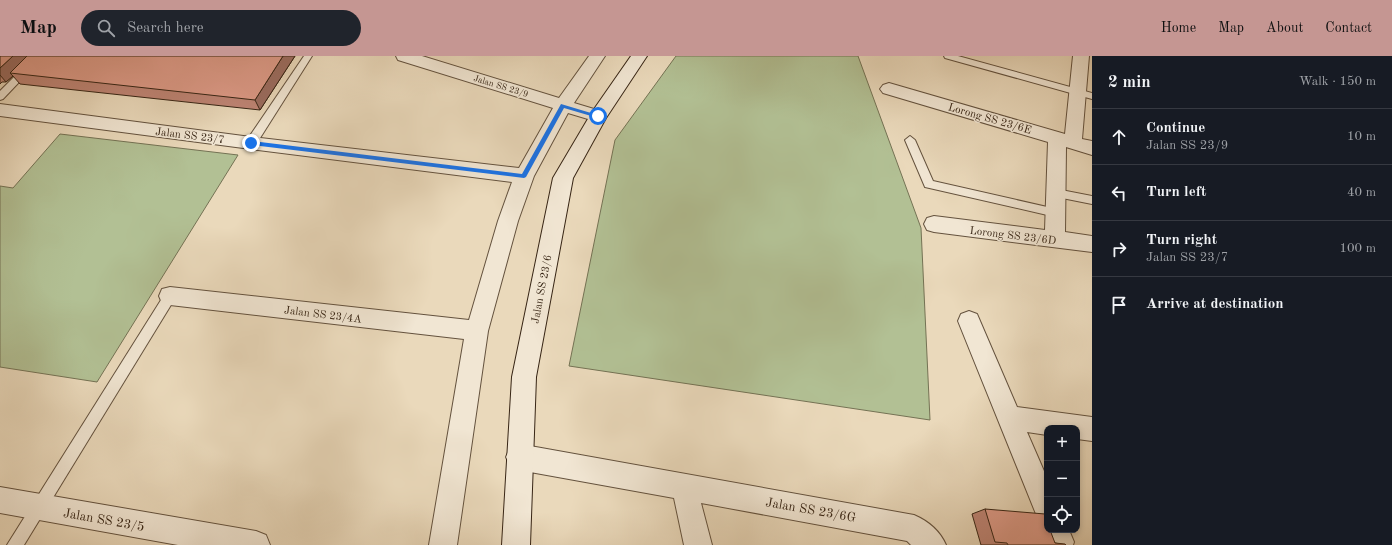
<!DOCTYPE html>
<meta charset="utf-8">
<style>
body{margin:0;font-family:"Old Standard TT",serif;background:#20242c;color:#f1f3f6}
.controls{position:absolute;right:12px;bottom:12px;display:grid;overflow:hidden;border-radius:8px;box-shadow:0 2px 6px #0003}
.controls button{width:36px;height:36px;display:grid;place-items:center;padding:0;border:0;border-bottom:1px solid #363941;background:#171b24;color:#f1f3f6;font:20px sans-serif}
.stop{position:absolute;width:12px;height:12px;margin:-9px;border:3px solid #1a73e8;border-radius:50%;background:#fff}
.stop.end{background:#1a73e8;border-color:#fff;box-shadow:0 1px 4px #0008}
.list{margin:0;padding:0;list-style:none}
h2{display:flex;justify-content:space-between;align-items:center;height:52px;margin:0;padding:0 16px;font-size:17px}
h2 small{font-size:13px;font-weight:400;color:#9ea1a6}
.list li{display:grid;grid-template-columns:26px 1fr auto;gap:12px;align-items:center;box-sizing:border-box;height:56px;padding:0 16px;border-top:1px solid #363941}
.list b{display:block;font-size:15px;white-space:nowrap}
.list p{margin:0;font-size:13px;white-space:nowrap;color:#9ea1a6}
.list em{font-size:13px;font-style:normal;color:#9ea1a6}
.icon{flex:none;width:22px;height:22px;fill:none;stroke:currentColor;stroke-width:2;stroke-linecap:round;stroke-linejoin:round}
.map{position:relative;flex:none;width:1092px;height:489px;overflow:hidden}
header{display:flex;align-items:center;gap:24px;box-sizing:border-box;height:56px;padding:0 20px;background:#c59692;color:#111}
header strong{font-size:19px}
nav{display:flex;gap:22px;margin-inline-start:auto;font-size:14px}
.search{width:280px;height:36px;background:#20242c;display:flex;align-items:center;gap:10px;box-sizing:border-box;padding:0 14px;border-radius:22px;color:#9ea1a6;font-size:15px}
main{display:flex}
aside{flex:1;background:#171b24}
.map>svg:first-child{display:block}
</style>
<header>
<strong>Map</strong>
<div class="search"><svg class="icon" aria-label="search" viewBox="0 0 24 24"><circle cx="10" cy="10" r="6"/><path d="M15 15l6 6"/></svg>Search here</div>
<nav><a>Home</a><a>Map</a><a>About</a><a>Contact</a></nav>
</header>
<main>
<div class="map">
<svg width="1092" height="489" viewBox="0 0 1092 489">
<rect width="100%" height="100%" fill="#ead9bb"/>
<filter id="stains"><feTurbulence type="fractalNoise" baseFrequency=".005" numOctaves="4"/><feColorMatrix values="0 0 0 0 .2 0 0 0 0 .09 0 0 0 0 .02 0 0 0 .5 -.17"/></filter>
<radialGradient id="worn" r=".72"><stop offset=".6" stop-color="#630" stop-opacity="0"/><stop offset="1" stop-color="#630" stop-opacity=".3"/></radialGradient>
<g fill="#b2c094" stroke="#747254">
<path d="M676,0H858L921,172L930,364L569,310L615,84Z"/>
<path d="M60,78L238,99L97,326L0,311V130L13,132Z"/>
</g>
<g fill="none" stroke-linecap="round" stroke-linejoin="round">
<g stroke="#64523e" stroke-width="2">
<g id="lane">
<path d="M35,0H44L3,43L0,44V35Z"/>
<path d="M304,0H312L255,90H247L246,87L247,84Z"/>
<path d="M944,0H958L1092,37V43L945,2Z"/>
<path d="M910,80L915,84L933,125L1056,153L1060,154L1061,157L1060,160L1056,161L925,131L905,84Z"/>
<path d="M1056,133L1092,140V148L1052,140L1051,137L1052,134Z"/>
<path d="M170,235L174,236L176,240L174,244L24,489H7L166,236Z"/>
</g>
</g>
<g stroke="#64523e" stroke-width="2">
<g id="street">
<path d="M396,0H422L559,42L589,0H605L574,47L604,56L607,60L604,64L598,66L568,57L534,120L518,165L488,275L457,489H429L464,283L170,249L162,247L159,240L162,233L170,231L469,264L498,165L512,126L251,93L0,60V48L251,81L519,112L553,52L398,4Z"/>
<path d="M1073,0H1089L1082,83L1092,85V99L1066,91L1065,176L1092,180V196L934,176L927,174L924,168L927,162L934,160L1045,174L1048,86L883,37L880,33L883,29L889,27L1065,78Z"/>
<path d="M969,255L977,258L1017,351L1092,361V385L1077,383V372H1047V379L1027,376L1047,422V474H1069L1074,486L1073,489H1047L1041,474L1044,466L1038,463L958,265L961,258Z"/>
<path d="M519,388L914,459C928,465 940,475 946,489H911L907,485L701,447L712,489H684L674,442L519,414L510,410L506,401L510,392Z"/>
<path d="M0,431L256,475L266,479L270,489H178L0,457Z"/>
</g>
</g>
<g stroke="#372515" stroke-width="2">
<path id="secondary" d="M631,0H647L606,62L573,122L536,321L530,489H502L512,321L553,122L592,56Z"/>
</g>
<use href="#lane" fill="#f1e6d3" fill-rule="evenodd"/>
<use href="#street" fill="#f1e6d3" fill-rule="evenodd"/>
<use href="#secondary" fill="#f1e6d3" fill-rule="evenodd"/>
</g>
<g fill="#c08677" stroke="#372515">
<path d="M0,0H295L260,54L20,28L13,20L6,26H2L0,28Z"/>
<path d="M985,453L1055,487L1066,489H981L972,458Z"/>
</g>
<g fill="#9c6d61" stroke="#372515">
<path d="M13,0H33L10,17L13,20L6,26L0,19V12Z"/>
<path d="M283,0H295L260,54L255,44Z"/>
</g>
<g fill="#df9c8a" stroke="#372515">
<path d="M0,0H13L0,12Z"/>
<path d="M27,0H283L255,44L10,17Z"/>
<path d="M985,453L1045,458L1047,464V474H1050L1055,487L1065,488L1066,489H1008L1007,487L995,486Z"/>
</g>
<path fill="#1a73e8" d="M561,48L601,60L598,62L564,52L526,121L524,122L251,89L248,87L251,85L522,118Z"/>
<g text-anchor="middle" stroke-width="3" stroke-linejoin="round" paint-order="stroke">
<g font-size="9" fill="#372515" stroke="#f1e6d3">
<text transform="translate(501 30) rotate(17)" y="3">Jalan SS 23/9</text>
</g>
<g font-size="11" fill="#372515" stroke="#f1e6d3">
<text transform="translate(990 62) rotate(16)" y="4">Lorong SS 23/6E</text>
<text transform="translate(190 79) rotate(7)" y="4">Jalan SS 23/7</text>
<text transform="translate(1013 179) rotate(7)" y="4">Lorong SS 23/6D</text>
<text transform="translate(541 233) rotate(-79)" y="4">Jalan SS 23/6</text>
<text transform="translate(323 258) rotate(7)" y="4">Jalan SS 23/4A</text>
</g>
<g font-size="13" fill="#372515" stroke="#f1e6d3">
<text transform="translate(811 453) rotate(10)" y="5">Jalan SS 23/6G</text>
<text transform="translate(104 463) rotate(10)" y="5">Jalan SS 23/5</text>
</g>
</g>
<rect width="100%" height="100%" filter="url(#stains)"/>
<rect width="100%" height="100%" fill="url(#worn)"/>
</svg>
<div class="controls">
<button>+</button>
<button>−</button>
<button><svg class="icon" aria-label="locate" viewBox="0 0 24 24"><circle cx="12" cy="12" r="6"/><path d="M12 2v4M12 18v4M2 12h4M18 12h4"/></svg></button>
</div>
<div class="stop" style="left:598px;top:60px"></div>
<div class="stop end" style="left:251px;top:87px"></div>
</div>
<aside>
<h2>2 min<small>Walk · 150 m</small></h2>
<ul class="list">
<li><svg class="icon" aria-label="ahead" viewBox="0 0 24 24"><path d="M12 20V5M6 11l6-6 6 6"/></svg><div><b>Continue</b><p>Jalan SS 23/9</p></div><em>10 m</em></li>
<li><svg class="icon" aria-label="left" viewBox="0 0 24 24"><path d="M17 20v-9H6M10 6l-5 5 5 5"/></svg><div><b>Turn left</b></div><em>40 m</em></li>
<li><svg class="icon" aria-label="right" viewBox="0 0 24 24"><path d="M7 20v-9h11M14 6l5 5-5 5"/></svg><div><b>Turn right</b><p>Jalan SS 23/7</p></div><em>100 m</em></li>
<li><svg class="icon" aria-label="arrive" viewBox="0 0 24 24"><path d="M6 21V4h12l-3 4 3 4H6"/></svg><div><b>Arrive at destination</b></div></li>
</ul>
</aside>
</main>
